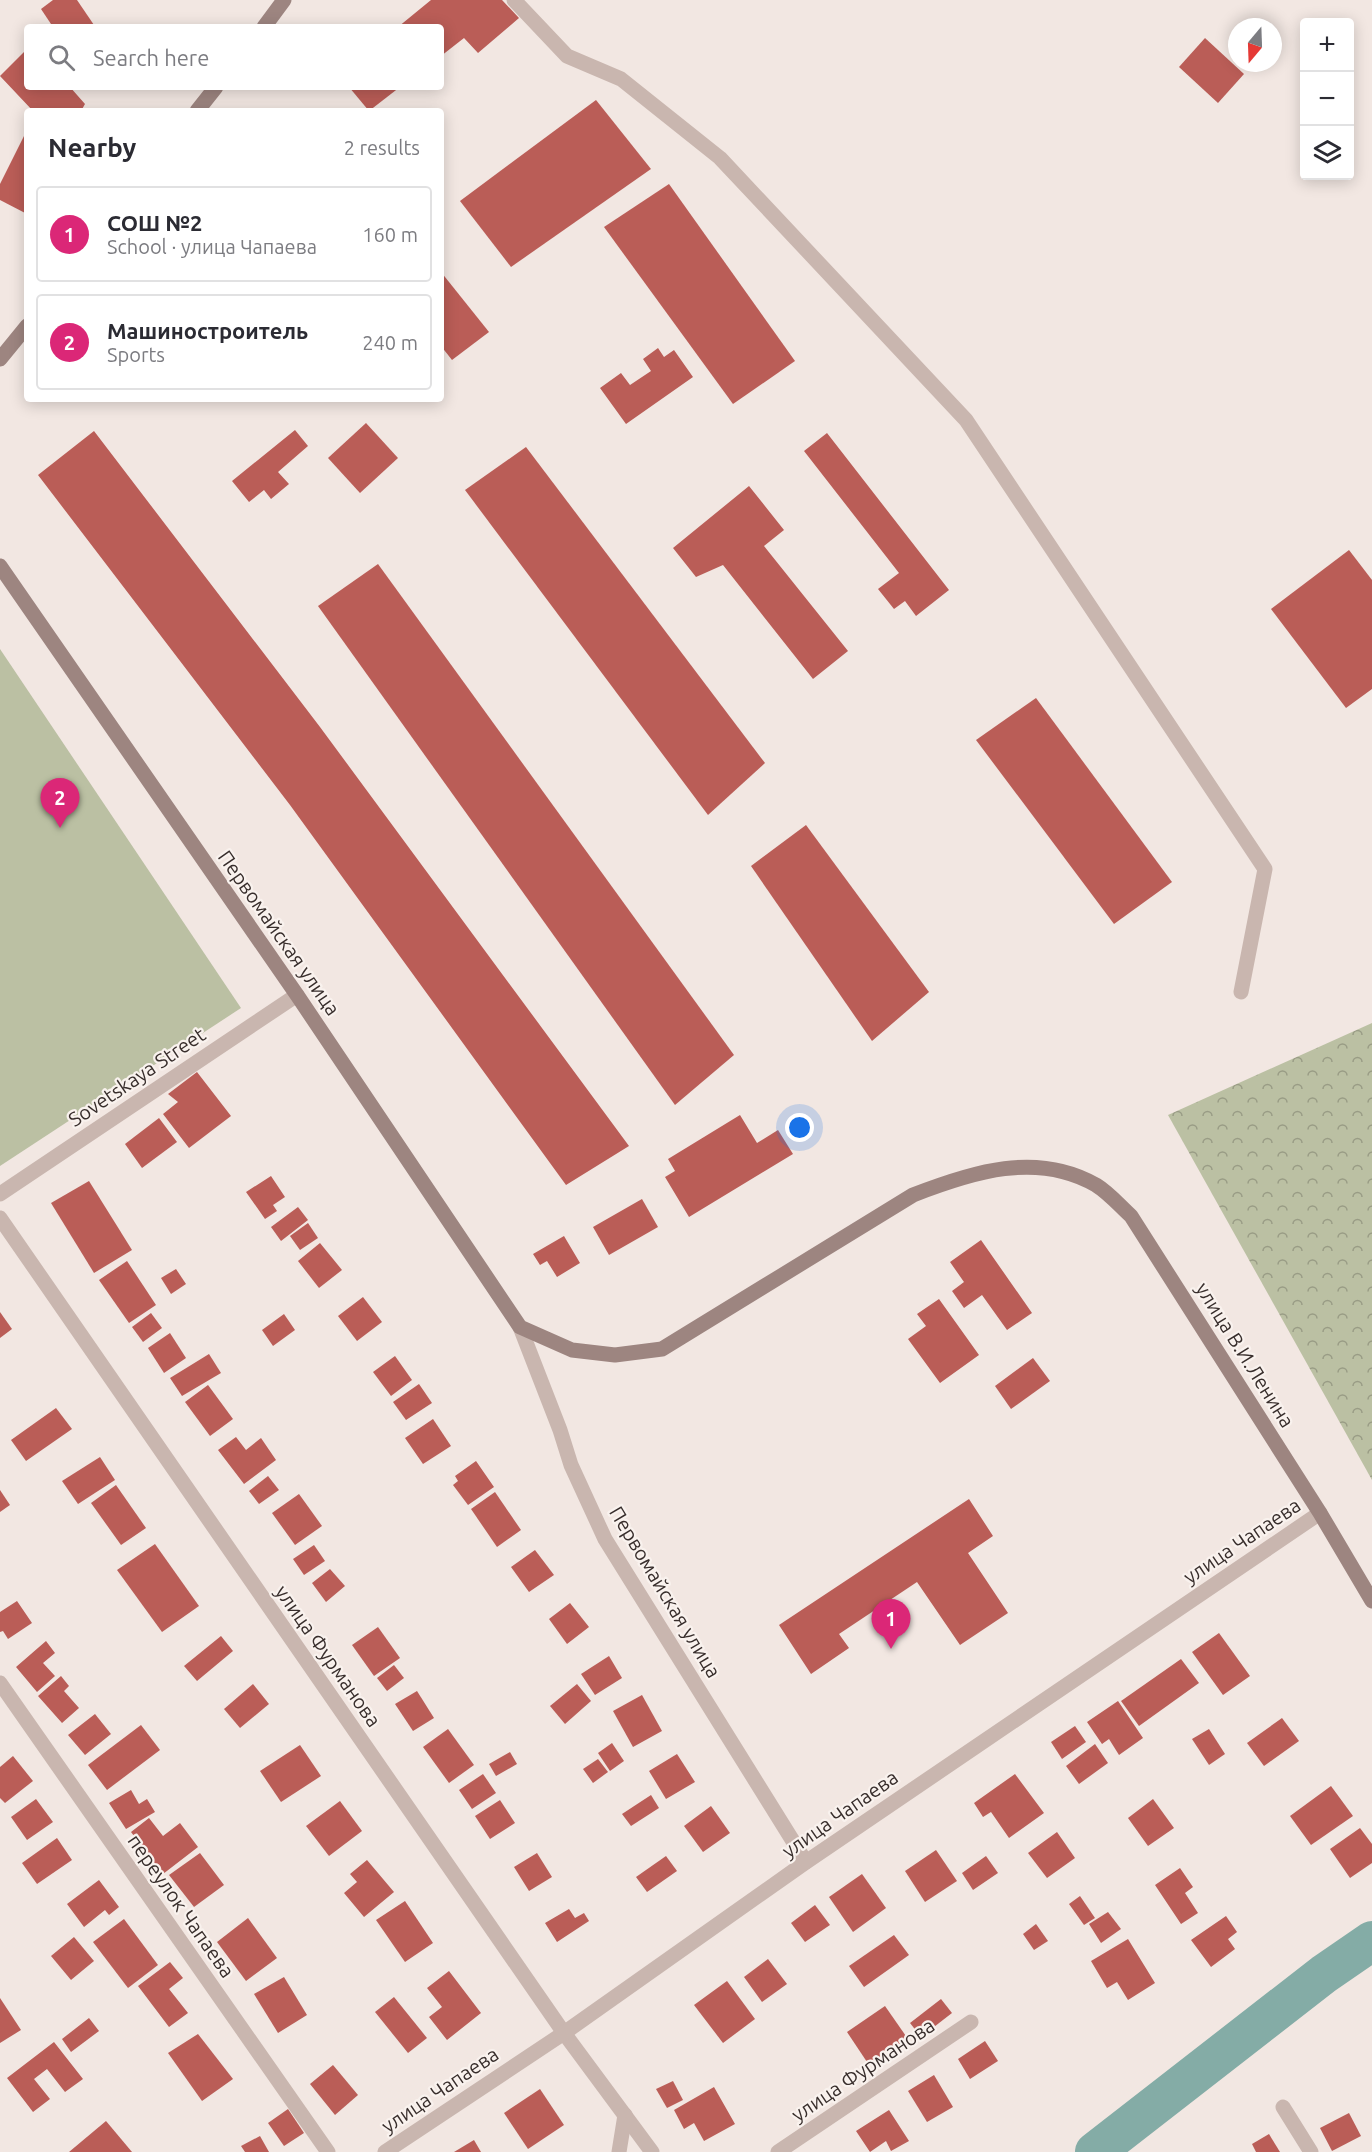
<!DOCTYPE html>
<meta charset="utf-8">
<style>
body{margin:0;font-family:Ubuntu,sans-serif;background:#f7f7f7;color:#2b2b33}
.controls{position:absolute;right:18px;top:18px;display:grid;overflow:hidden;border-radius:6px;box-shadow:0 3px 15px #0003}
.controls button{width:54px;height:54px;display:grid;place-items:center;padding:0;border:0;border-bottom:2px solid #e1e1e2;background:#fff;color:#2b2b33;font:30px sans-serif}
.compass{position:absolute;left:1228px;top:18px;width:54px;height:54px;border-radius:50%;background:#fff;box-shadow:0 3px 15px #0003;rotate:199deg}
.you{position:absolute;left:800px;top:1128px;width:21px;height:21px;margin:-15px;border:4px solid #fff;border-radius:50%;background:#1a73e8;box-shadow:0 0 0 9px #1a73e833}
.badge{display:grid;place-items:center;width:39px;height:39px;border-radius:50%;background:#db2777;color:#fff;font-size:20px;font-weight:700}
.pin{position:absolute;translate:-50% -50px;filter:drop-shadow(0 2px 3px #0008)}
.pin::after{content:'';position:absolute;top:32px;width:21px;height:18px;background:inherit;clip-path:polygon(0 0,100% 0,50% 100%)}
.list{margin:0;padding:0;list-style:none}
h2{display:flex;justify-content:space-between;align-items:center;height:78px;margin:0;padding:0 24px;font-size:26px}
h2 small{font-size:20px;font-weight:400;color:#7c7c81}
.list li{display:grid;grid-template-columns:39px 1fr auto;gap:18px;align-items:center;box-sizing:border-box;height:96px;margin:0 12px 12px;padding:0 12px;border:2px solid #e1e1e2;border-radius:6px}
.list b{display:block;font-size:22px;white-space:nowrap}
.list p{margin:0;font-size:20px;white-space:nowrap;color:#7c7c81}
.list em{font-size:20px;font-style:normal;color:#7c7c81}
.icon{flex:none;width:33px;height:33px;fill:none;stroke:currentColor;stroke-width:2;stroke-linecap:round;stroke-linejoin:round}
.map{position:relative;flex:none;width:1372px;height:2152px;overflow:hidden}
.search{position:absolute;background:#fff;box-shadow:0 3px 15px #0003;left:24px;top:24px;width:420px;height:66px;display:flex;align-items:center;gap:15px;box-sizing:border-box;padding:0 21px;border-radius:6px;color:#7c7c81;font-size:22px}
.panel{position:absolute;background:#fff;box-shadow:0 3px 15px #0003;left:24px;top:108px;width:420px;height:294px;border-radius:6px}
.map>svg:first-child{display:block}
</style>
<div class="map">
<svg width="1372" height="2152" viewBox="0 0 1372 2152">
<defs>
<pattern id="park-crowns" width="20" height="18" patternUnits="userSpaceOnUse" patternTransform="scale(1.5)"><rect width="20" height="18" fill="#bbc0a3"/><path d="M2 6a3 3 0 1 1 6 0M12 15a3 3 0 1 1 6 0" fill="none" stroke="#999c85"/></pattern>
</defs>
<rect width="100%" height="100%" fill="#f2e7e2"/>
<path fill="#bbc0a3" d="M0,649L241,1008L0,1166Z"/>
<path fill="url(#park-crowns)" d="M1372,1023V1480L1168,1115Z"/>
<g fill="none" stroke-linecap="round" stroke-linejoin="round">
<path stroke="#84aca6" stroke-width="40" d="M1095,2152L1324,1974L1372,1941"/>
</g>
<g fill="#ba5d57">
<path d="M53,0H77L94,25L91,27H53L41,9Z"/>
<path d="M431,0H502L519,18L478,53L464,38L441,56V27H398Z"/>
<path d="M1205,38L1244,74L1218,103L1179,67Z"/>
<path d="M27,49V87H70L85,104L81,111H33L0,76Z"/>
<path d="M349,87H400L369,111Z"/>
<path d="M596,100L651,169L511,267L460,201Z"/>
<path d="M27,130V214L0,200V184Z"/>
<path d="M669,184L795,361L733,404L604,227Z"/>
<path d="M441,272L489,332L452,360L441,346Z"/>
<path d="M658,348L664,357L674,350L693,377L626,424L600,388L621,373L630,385L651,371L643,359Z"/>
<path d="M366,423L398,458L360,493L328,458Z"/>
<path d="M295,430L308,446L278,472L289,484L271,499L264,490L249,502L232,481Z"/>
<path d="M94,431L320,727L629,1146L566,1185L290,805L38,475Z"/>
<path d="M827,433L949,590L916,616L905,601L894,609L878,589L899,573L804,451Z"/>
<path d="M526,447L765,763L708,815L465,490Z"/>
<path d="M749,486L784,530L764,546L848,651L813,679L723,565L696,577L673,548Z"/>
<path d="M1349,550L1372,580V689L1346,708L1271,609Z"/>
<path d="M378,564L734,1055L675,1105L318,606Z"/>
<path d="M1036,698L1172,882L1114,924L976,740Z"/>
<path d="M806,825L929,992L872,1041L751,866Z"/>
<path d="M197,1072L231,1116L189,1148L163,1114L178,1102L168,1094Z"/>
<path d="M740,1115L757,1143L778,1130L793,1154L689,1217L665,1177L675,1171L668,1159Z"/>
<path d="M159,1118L177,1142L142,1168L125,1144Z"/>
<path d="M271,1176L285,1197L273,1205L277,1211L265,1219L246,1192Z"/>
<path d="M89,1181L132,1250L94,1273L51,1203Z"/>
<path d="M642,1199L658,1227L609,1255L593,1227Z"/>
<path d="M298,1207L308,1220L281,1241L271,1227Z"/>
<path d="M308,1223L318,1238L300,1250L290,1236Z"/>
<path d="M564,1236L580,1263L557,1277L547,1261L540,1265L533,1254Z"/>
<path d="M981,1240L1032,1313L1007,1330L982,1295L964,1308L952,1291L964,1282L950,1262Z"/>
<path d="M320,1243L342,1270L319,1288L298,1261Z"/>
<path d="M127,1261L156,1305L129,1323L99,1280Z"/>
<path d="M176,1269L186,1284L171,1294L161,1278Z"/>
<path d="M363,1297L382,1322L357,1341L338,1316Z"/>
<path d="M939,1299L979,1355L940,1383L908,1339L926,1326L917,1314Z"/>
<path d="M0,1312L12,1329L0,1338Z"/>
<path d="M151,1313L162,1328L143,1342L132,1327Z"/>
<path d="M284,1314L295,1330L273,1346L262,1330Z"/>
<path d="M170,1333L186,1358L164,1373L148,1348Z"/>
<path d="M209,1354L221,1373L182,1396L170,1378Z"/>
<path d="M395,1356L412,1380L391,1396L373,1372Z"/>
<path d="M1033,1358L1050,1381L1011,1409L995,1386Z"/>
<path d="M419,1384L432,1403L406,1420L393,1402Z"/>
<path d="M208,1385L233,1419L210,1436L185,1402Z"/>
<path d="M56,1408L72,1429L26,1461L11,1440Z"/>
<path d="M433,1419L451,1446L423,1464L405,1438Z"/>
<path d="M236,1437L246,1450L261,1438L276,1460L244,1484L218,1450Z"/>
<path d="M100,1457L115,1480L78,1504L62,1481Z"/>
<path d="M476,1461L494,1487L468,1505L453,1485L458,1481L455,1476Z"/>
<path d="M268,1476L279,1490L259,1504L249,1491Z"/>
<path d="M116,1485L146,1528L121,1545L91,1503Z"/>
<path d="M0,1490L10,1505L0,1512Z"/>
<path d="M495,1492L521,1530L497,1547L471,1509Z"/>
<path d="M299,1494L322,1526L295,1545L272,1513Z"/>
<path d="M969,1499L993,1536L968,1553L1008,1613L960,1645L917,1582L839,1634L849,1648L811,1674L779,1625Z"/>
<path d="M155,1544L199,1606L162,1632L117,1570Z"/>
<path d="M314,1545L325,1561L304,1575L293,1559Z"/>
<path d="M535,1550L554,1575L529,1592L511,1567Z"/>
<path d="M330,1569L345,1586L326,1602L312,1583Z"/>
<path d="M17,1601L32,1623L8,1639L3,1631L0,1632V1612Z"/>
<path d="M570,1603L589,1627L567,1644L549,1619Z"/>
<path d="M378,1627L400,1658L374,1676L352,1645Z"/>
<path d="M1219,1633L1250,1676L1223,1695L1192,1652Z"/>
<path d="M221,1636L233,1651L197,1681L184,1666Z"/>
<path d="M46,1641L55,1653L43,1663L55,1676L37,1692L16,1667Z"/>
<path d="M609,1656L622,1678L595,1695L581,1674Z"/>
<path d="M1181,1659L1199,1683L1139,1726L1121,1701Z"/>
<path d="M394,1665L404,1678L387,1691L377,1678Z"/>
<path d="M61,1676L69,1686L64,1691L79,1708L62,1723L38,1696Z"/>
<path d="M253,1684L269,1704L240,1728L224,1709Z"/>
<path d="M577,1684L591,1701L565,1724L550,1706Z"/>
<path d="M417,1691L434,1718L413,1731L395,1704Z"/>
<path d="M642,1695L662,1731L633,1747L613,1711Z"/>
<path d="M1118,1701L1143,1738L1119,1755L1109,1739L1102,1744L1087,1722Z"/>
<path d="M95,1714L111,1734L85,1755L68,1735Z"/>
<path d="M1282,1718L1299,1741L1264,1766L1247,1743Z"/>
<path d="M141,1725L160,1750L107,1790L88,1765Z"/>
<path d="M1075,1726L1086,1742L1062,1759L1051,1742Z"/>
<path d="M448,1729L474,1765L449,1783L423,1747Z"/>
<path d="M1209,1729L1225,1754L1209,1765L1192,1739Z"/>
<path d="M612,1743L624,1761L610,1771L598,1753Z"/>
<path d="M1095,1744L1108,1763L1079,1784L1066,1766Z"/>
<path d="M300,1745L321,1776L281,1802L260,1771Z"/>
<path d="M510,1752L517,1764L496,1776L489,1764Z"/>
<path d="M677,1754L695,1782L666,1799L649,1771Z"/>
<path d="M13,1756L33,1781L5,1803L0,1798V1767Z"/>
<path d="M598,1759L608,1772L593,1783L583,1769Z"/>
<path d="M483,1774L496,1793L472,1809L459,1790Z"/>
<path d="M1015,1774L1044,1813L1009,1838L991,1812L983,1817L974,1803Z"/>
<path d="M1331,1786L1353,1816L1311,1845L1290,1816Z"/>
<path d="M131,1790L139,1804L147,1799L155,1812L126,1829L109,1803Z"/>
<path d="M651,1795L659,1808L631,1826L622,1814Z"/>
<path d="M36,1799L53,1822L27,1840L11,1817Z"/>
<path d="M1153,1799L1174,1828L1148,1846L1128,1818Z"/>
<path d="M500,1800L515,1823L490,1839L475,1816Z"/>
<path d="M340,1801L362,1831L329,1856L306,1826Z"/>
<path d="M711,1806L730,1833L703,1852L684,1826Z"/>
<path d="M149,1818L163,1836L180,1823L198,1847L163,1874L131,1832Z"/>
<path d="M1360,1828L1372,1844V1863L1350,1878L1330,1849Z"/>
<path d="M1057,1832L1075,1858L1047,1878L1028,1853Z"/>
<path d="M57,1838L72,1860L37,1884L22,1863Z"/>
<path d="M936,1850L957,1881L925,1902L905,1871Z"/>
<path d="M200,1853L224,1885L194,1907L169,1875Z"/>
<path d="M537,1853L552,1877L529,1891L514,1867Z"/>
<path d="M666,1856L677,1871L647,1892L636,1877Z"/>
<path d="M986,1856L998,1873L973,1890L962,1873Z"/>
<path d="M367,1860L394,1892L364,1917L344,1893L357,1882L350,1874Z"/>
<path d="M1180,1868L1193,1887L1185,1893L1198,1913L1181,1924L1155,1885Z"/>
<path d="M862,1874L886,1908L853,1932L829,1897Z"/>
<path d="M99,1880L119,1907L109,1915L105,1910L84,1927L67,1904Z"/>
<path d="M1080,1896L1095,1918L1084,1925L1069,1904Z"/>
<path d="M405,1901L433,1943L405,1962L376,1920Z"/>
<path d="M815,1905L830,1925L805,1942L791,1923Z"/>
<path d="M569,1909L575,1918L584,1913L589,1921L557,1942L545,1923Z"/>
<path d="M1108,1912L1121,1929L1101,1943L1089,1924Z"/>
<path d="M1226,1916L1237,1932L1228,1939L1235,1949L1211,1967L1191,1940Z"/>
<path d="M248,1918L277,1958L246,1981L217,1942Z"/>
<path d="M124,1919L158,1965L128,1988L93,1942Z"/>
<path d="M1036,1924L1048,1941L1034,1950L1023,1934Z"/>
<path d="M894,1935L909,1955L864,1987L849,1966Z"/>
<path d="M74,1937L94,1961L71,1980L51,1956Z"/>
<path d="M1128,1939L1155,1983L1128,2000L1117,1982L1107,1988L1091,1961Z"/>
<path d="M768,1959L787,1984L762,2002L744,1977Z"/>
<path d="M170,1962L183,1978L169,1989L188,2013L169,2027L138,1986Z"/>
<path d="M449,1971L481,2013L447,2040L429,2017L442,2007L427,1988Z"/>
<path d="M284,1977L307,2015L278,2033L254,1994Z"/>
<path d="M727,1981L755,2019L723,2043L694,2005Z"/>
<path d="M394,1997L427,2038L408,2053L375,2012Z"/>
<path d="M0,1998L21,2030L0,2043Z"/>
<path d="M941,1999L952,2013L921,2037L910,2023Z"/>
<path d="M885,2006L908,2039L869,2065L847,2032Z"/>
<path d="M89,2018L99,2031L71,2052L62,2039Z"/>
<path d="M198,2034L233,2079L202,2101L168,2053Z"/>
<path d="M985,2041L998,2061L970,2079L958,2059Z"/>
<path d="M54,2042L83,2079L65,2092L47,2069L34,2079L50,2099L33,2112L7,2078Z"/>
<path d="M333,2065L358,2095L335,2115L310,2084Z"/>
<path d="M934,2075L953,2107L927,2122L908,2091Z"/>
<path d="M673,2081L683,2100L667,2108L656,2089Z"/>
<path d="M714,2087L735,2124L704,2141L694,2123L684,2129L674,2110Z"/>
<path d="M540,2089L564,2125L528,2149L504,2113Z"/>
<path d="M288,2109L304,2133L284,2146L268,2123Z"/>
<path d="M889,2110L909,2141L891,2151L886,2141L870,2152L856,2131Z"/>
<path d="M1349,2113L1361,2136L1332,2151L1320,2128Z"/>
<path d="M106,2121L132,2152H69Z"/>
<path d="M1269,2134L1280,2152H1256L1252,2144Z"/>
<path d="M260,2136L269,2152H245L241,2146Z"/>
<path d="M474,2140L481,2152H454Z"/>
</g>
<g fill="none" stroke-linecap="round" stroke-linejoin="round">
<g stroke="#c9b6af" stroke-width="15">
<path d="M514,0L567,56L621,79L720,158L966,420L1265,869L1241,992"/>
<path d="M0,1194L297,995"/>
<path d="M0,1218L564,2033L652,2152"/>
<path d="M520,1327L560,1430L571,1465L605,1539L806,1862"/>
<path d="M0,1683L328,2152"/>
<path d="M1283,2107L1311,2152"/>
<path d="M385,2152L564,2033L806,1862L1320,1513"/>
<path d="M619,2152L625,2115"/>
<path d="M778,2152L971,2022"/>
</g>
<g stroke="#9d8580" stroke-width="15">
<path d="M264,27L284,0"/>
<path d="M197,111L216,87"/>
<path d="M0,359L27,326"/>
<path d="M0,566L297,995L520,1327L572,1350L615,1355L662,1349L913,1195C972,1172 1037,1151 1096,1185C1109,1193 1120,1206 1131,1216L1320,1513L1372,1601"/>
</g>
</g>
<g text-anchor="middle" stroke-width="4.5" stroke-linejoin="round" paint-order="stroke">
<g font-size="20" fill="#382e2c" stroke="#f9f2ee">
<text transform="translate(279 933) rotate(55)" y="7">Первомайская улица</text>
<text transform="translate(137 1077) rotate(-34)" y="7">Sovetskaya Street</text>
<text transform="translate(1245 1355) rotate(58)" y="7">улица В.И.Ленина</text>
<text transform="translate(1242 1541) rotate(-34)" y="7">улица Чапаева</text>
<text transform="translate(665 1592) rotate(59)" y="7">Первомайская улица</text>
<text transform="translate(328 1656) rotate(55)" y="7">улица Фурманова</text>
<text transform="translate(840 1814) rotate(-35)" y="7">улица Чапаева</text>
<text transform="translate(181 1906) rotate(55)" y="7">переулок Чапаева</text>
<text transform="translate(863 2070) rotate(-34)" y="7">улица Фурманова</text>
<text transform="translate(440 2090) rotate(-34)" y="7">улица Чапаева</text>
</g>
</g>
</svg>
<div class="controls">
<button>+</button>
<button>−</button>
<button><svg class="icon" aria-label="layers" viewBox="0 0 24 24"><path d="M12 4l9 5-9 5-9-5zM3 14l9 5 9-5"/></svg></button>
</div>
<svg class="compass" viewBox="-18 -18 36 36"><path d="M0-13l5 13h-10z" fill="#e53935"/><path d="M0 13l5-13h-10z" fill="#7c7c81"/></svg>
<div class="you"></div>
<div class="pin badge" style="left:891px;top:1649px">1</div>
<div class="pin badge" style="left:60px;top:828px">2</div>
<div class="search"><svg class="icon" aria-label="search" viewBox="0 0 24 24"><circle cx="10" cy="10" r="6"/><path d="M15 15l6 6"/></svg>Search here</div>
<section class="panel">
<h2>Nearby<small>2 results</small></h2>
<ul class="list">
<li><span class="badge">1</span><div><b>СОШ №2</b><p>School · улица Чапаева</p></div><em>160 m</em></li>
<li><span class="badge">2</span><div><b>Машиностроитель</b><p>Sports</p></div><em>240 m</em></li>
</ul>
</section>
</div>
